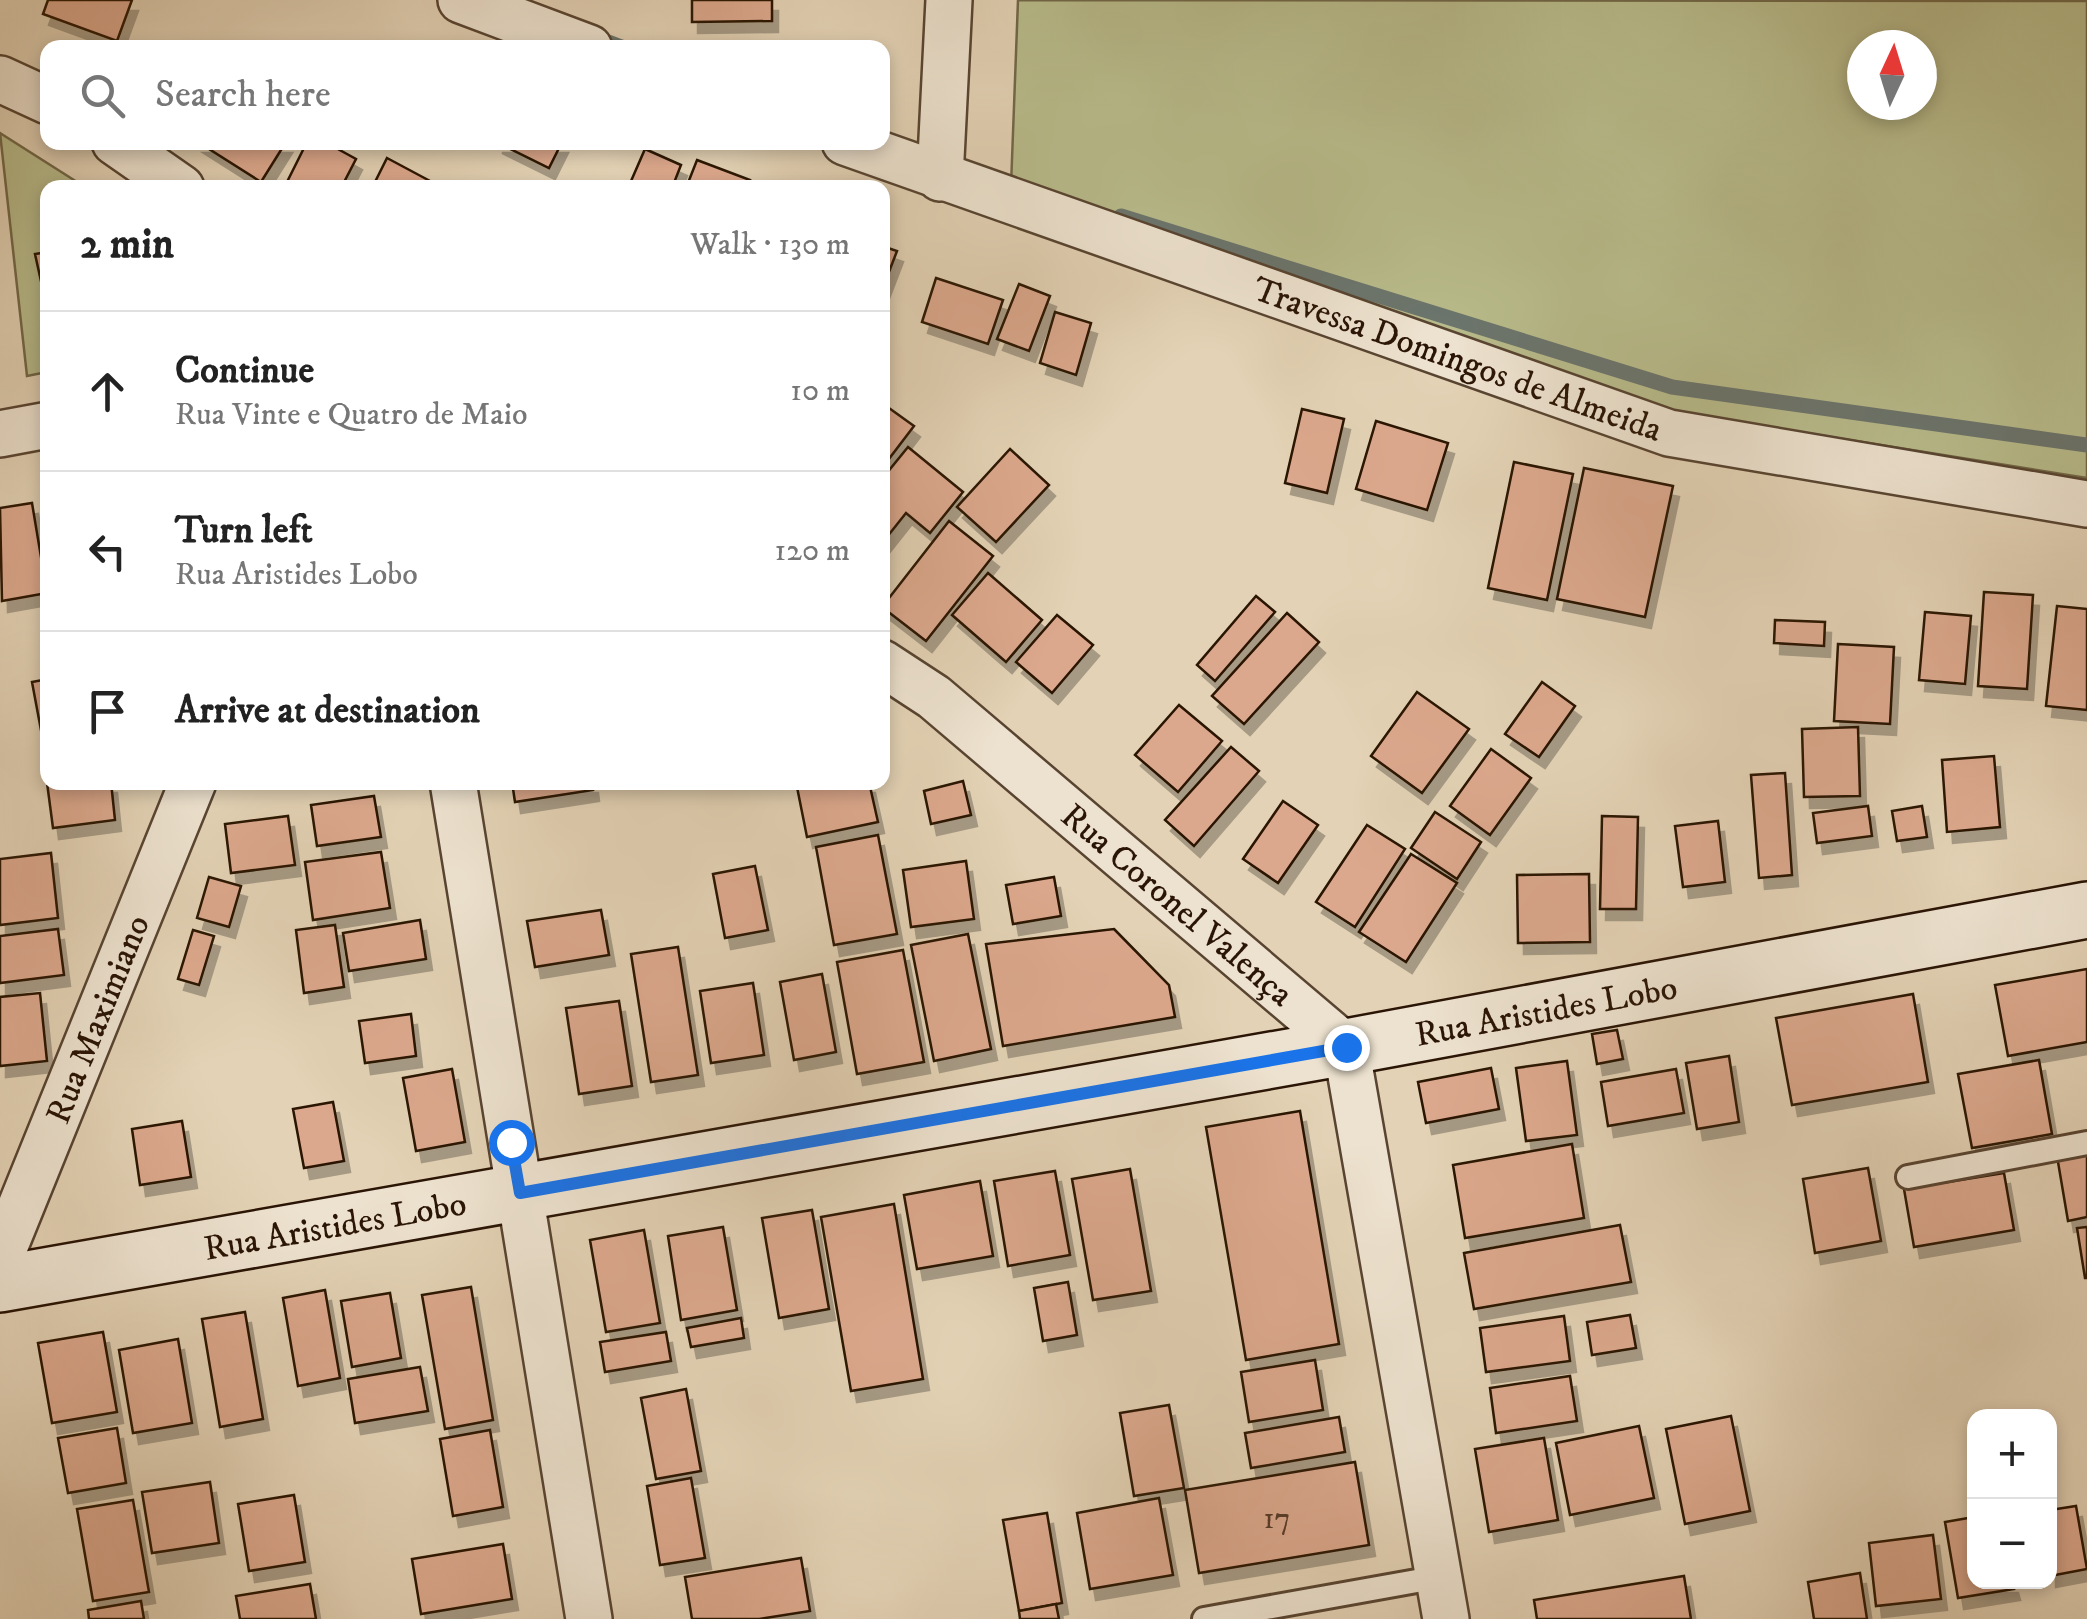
<!DOCTYPE html>
<meta charset="utf-8">
<style>
body{margin:0;font-family:"IM FELL DW Pica",serif;background:#f2f2f2;color:#222}
.controls{position:absolute;right:30px;bottom:30px;display:grid;overflow:hidden;border-radius:20px;box-shadow:0 5px 15px #0003}
.controls button{width:90px;height:90px;display:grid;place-items:center;padding:0;border:0;border-bottom:2px solid #e0e0e0;background:#fff;color:#222;font:50px sans-serif}
.compass{position:absolute;left:1847px;top:30px;width:90px;height:90px;border-radius:50%;background:#fff;box-shadow:0 5px 15px #0003;rotate:4deg}
.stop{position:absolute;width:30px;height:30px;margin:-22px;border:8px solid #1a73e8;border-radius:50%;background:#fff}
.stop.end{background:#1a73e8;border-color:#fff;box-shadow:0 2px 10px #0008}
.list{margin:0;padding:0;list-style:none}
h2{display:flex;justify-content:space-between;align-items:center;height:130px;margin:0;padding:0 40px;font-size:42px}
h2 small{font-size:32px;font-weight:400;color:#767676}
.list li{display:grid;grid-template-columns:65px 1fr auto;gap:30px;align-items:center;box-sizing:border-box;height:160px;padding:0 40px;border-top:2px solid #e0e0e0}
.list b{display:block;font-size:38px;white-space:nowrap}
.list p{margin:0;font-size:32px;white-space:nowrap;color:#767676}
.list em{font-size:32px;font-style:normal;color:#767676}
.icon{flex:none;width:55px;height:55px;fill:none;stroke:currentColor;stroke-width:2;stroke-linecap:round;stroke-linejoin:round}
.map{position:relative;flex:none;width:2087px;height:1619px;overflow:hidden}
.search{position:absolute;background:#fff;box-shadow:0 5px 15px #0003;left:40px;top:40px;width:850px;height:110px;display:flex;align-items:center;gap:25px;box-sizing:border-box;padding:0 35px;border-radius:20px;color:#767676;font-size:38px}
.panel{position:absolute;background:#fff;box-shadow:0 5px 15px #0003;left:40px;top:180px;width:850px;height:610px;border-radius:20px}
.map>svg:first-child{display:block}
</style>
<div class="map">
<svg width="2087" height="1619" viewBox="0 0 2087 1619">
<defs>
<filter id="shadow"><feDropShadow dx="6" dy="11" stdDeviation="0" flood-color="#0004"/></filter>
</defs>
<rect width="100%" height="100%" fill="#e3d2b5"/>
<filter id="stains"><feTurbulence type="fractalNoise" baseFrequency=".002" numOctaves="4"/><feColorMatrix values="0 0 0 0 .2 0 0 0 0 .09 0 0 0 0 .02 0 0 0 .5 -.17"/></filter>
<radialGradient id="worn" r=".72"><stop offset=".6" stop-color="#630" stop-opacity="0"/><stop offset="1" stop-color="#630" stop-opacity=".3"/></radialGradient>
<g fill="#b8bb8b" stroke="#716848" stroke-width="2.5" fill-rule="evenodd">
<path d="M1018,0L2087,1V478L1682,413L1011,186ZM1862,45H1922V105H1862Z"/>
<path d="M0,133L85,187L48,188L47,372L27,376Z"/>
</g>
<g fill="none" stroke-linecap="round" stroke-linejoin="round">
<g stroke="#6b756d" stroke-width="15">
<path d="M595,37L624,48"/>
<path d="M1121,216L1672,387L2087,445"/>
</g>
</g>
<g fill="#dca88d" stroke="#2a1405" stroke-width="2.5" filter="url(#shadow)">
<path d="M48,0H132L117,41L43,14Z"/>
<path d="M692,0H772V21L692,22Z"/>
<path d="M198,142H286L261,182Z"/>
<path d="M307,142H325L356,159L341,188H284Z"/>
<path d="M496,142H562L549,168Z"/>
<path d="M645,149L681,165L672,188H628Z"/>
<path d="M387,158L430,181L427,188H372Z"/>
<path d="M697,160L750,180L747,188H686Z"/>
<path d="M882,246L897,251L882,290Z"/>
<path d="M48,252V313L35,254Z"/>
<path d="M936,278L1003,300L988,344L922,322Z"/>
<path d="M1019,284L1050,296L1029,351L997,339Z"/>
<path d="M1055,312L1091,323L1076,375L1040,363Z"/>
<path d="M882,403L914,426L882,468Z"/>
<path d="M1302,409L1344,419L1327,493L1285,483Z"/>
<path d="M1376,421L1448,443L1427,510L1356,489Z"/>
<path d="M908,447L963,492L930,533L906,513L883,542L882,479Z"/>
<path d="M1010,449L1049,485L996,542L957,507Z"/>
<path d="M1514,462L1573,474L1547,600L1488,588Z"/>
<path d="M1584,468L1673,486L1645,617L1557,599Z"/>
<path d="M32,503L47,593L2,601L0,508Z"/>
<path d="M949,521L993,556L926,641L882,607Z"/>
<path d="M988,573L1042,620L1006,662L952,615Z"/>
<path d="M1984,592L2033,595L2027,689L1978,686Z"/>
<path d="M1256,596L1275,612L1215,681L1197,665Z"/>
<path d="M2057,606L2087,609V710L2046,706Z"/>
<path d="M1925,612L1971,616L1965,684L1919,680Z"/>
<path d="M1287,613L1319,642L1244,724L1212,696Z"/>
<path d="M1057,615L1093,645L1052,693L1016,662Z"/>
<path d="M1775,620L1825,622L1824,646L1774,643Z"/>
<path d="M1838,644L1894,647L1890,724L1834,721Z"/>
<path d="M48,679V757H46L32,682Z"/>
<path d="M1542,682L1575,706L1539,757L1505,734Z"/>
<path d="M1417,692L1469,729L1422,793L1371,756Z"/>
<path d="M1179,705L1222,741L1178,792L1135,755Z"/>
<path d="M1858,727L1860,796L1804,797L1802,729Z"/>
<path d="M1231,747L1259,771L1194,846L1165,820Z"/>
<path d="M1491,749L1531,778L1490,835L1450,806Z"/>
<path d="M1994,756L2000,827L1947,832L1942,760Z"/>
<path d="M1785,773L1792,875L1759,878L1751,775Z"/>
<path d="M46,775L48,782H111L115,820L53,828Z"/>
<path d="M963,781L971,815L931,824L924,791Z"/>
<path d="M512,782H592L593,790L515,802Z"/>
<path d="M796,782H869L878,822L807,837Z"/>
<path d="M374,796L381,837L317,846L311,805Z"/>
<path d="M1283,801L1318,825L1278,883L1243,859Z"/>
<path d="M1868,806L1872,836L1817,843L1813,813Z"/>
<path d="M1922,806L1927,837L1897,841L1892,811Z"/>
<path d="M1435,812L1481,842L1457,879L1411,848Z"/>
<path d="M288,816L295,865L231,873L225,824Z"/>
<path d="M1602,816L1638,817L1636,909H1600Z"/>
<path d="M1718,821L1725,882L1683,887L1675,826Z"/>
<path d="M1367,825L1405,849L1355,927L1316,902Z"/>
<path d="M878,835L897,934L834,945L816,847Z"/>
<path d="M381,852L390,908L313,920L305,862Z"/>
<path d="M51,853L58,918L0,925V859Z"/>
<path d="M1411,854L1457,883L1406,962L1359,932Z"/>
<path d="M966,861L974,919L911,927L903,870Z"/>
<path d="M755,866L768,930L725,938L713,874Z"/>
<path d="M1589,874L1590,942L1518,943L1517,875Z"/>
<path d="M209,877L241,886L229,927L197,918Z"/>
<path d="M1054,877L1061,916L1013,924L1006,885Z"/>
<path d="M601,910L609,955L535,967L527,921Z"/>
<path d="M420,920L426,959L349,971L343,933Z"/>
<path d="M335,925L344,987L304,993L296,930Z"/>
<path d="M58,929L64,975L0,983V936Z"/>
<path d="M1114,929L1169,985L1175,1017L1003,1046L986,944Z"/>
<path d="M193,930L214,936L199,985L178,979Z"/>
<path d="M968,934L991,1049L934,1061L911,945Z"/>
<path d="M678,947L698,1075L651,1082L631,954Z"/>
<path d="M903,950L924,1062L857,1074L837,962Z"/>
<path d="M2087,969V1042L2008,1056L1995,985Z"/>
<path d="M822,974L836,1052L794,1060L780,982Z"/>
<path d="M753,983L764,1055L711,1063L700,991Z"/>
<path d="M40,993L47,1061L0,1066V997Z"/>
<path d="M1913,994L1928,1082L1792,1105L1776,1018Z"/>
<path d="M619,1001L632,1086L579,1094L566,1008Z"/>
<path d="M411,1014L416,1056L365,1063L359,1021Z"/>
<path d="M1617,1030L1623,1059L1597,1064L1592,1034Z"/>
<path d="M1729,1056L1739,1122L1697,1129L1686,1063Z"/>
<path d="M2039,1060L2052,1134L1972,1148L1958,1074Z"/>
<path d="M1567,1061L1577,1135L1526,1141L1516,1068Z"/>
<path d="M1491,1068L1499,1109L1426,1123L1418,1082Z"/>
<path d="M452,1069L465,1142L416,1151L403,1078Z"/>
<path d="M1676,1069L1684,1113L1608,1126L1601,1082Z"/>
<path d="M333,1102L344,1161L304,1168L293,1109Z"/>
<path d="M1300,1111L1339,1344L1246,1360L1206,1127Z"/>
<path d="M182,1121L191,1177L140,1185L132,1129Z"/>
<path d="M1572,1144L1584,1218L1465,1238L1453,1165Z"/>
<path d="M2087,1151V1217L2068,1221L2057,1156Z"/>
<path d="M1868,1168L1881,1241L1815,1253L1803,1179Z"/>
<path d="M1130,1169L1151,1291L1093,1300L1072,1179Z"/>
<path d="M1055,1171L1070,1255L1008,1266L994,1181Z"/>
<path d="M2004,1173L2014,1230L1914,1247L1904,1189Z"/>
<path d="M980,1181L993,1256L917,1269L904,1195Z"/>
<path d="M894,1204L923,1379L851,1391L821,1217Z"/>
<path d="M812,1210L829,1309L779,1318L762,1218Z"/>
<path d="M1620,1225L1631,1282L1474,1309L1464,1253Z"/>
<path d="M723,1227L737,1310L681,1320L668,1236Z"/>
<path d="M2087,1227V1278H2085L2077,1228Z"/>
<path d="M644,1230L660,1323L606,1332L590,1240Z"/>
<path d="M1068,1282L1077,1335L1043,1341L1034,1288Z"/>
<path d="M471,1287L493,1420L445,1429L422,1295Z"/>
<path d="M325,1290L340,1378L298,1386L283,1298Z"/>
<path d="M390,1293L401,1358L352,1367L341,1301Z"/>
<path d="M245,1312L263,1419L220,1427L202,1319Z"/>
<path d="M1630,1315L1636,1348L1592,1355L1587,1322Z"/>
<path d="M1564,1316L1570,1361L1486,1372L1480,1328Z"/>
<path d="M741,1318L744,1338L691,1347L687,1328Z"/>
<path d="M103,1332L117,1412L52,1423L38,1343Z"/>
<path d="M666,1332L671,1361L605,1372L600,1342Z"/>
<path d="M178,1339L192,1423L133,1433L119,1350Z"/>
<path d="M1315,1360L1323,1410L1249,1422L1241,1372Z"/>
<path d="M420,1367L428,1411L355,1423L348,1379Z"/>
<path d="M1570,1376L1577,1421L1496,1433L1490,1388Z"/>
<path d="M686,1389L701,1471L656,1479L641,1398Z"/>
<path d="M1169,1405L1184,1488L1134,1496L1120,1413Z"/>
<path d="M1731,1416L1750,1511L1685,1524L1666,1429Z"/>
<path d="M1339,1417L1345,1452L1251,1468L1245,1433Z"/>
<path d="M1639,1426L1654,1498L1570,1515L1556,1443Z"/>
<path d="M117,1428L126,1483L68,1493L58,1438Z"/>
<path d="M490,1430L503,1507L453,1516L440,1439Z"/>
<path d="M1544,1438L1558,1520L1489,1532L1475,1449Z"/>
<path d="M1355,1462L1369,1545L1199,1573L1185,1490Z"/>
<path d="M691,1478L705,1558L660,1565L647,1486Z"/>
<path d="M210,1482L219,1543L152,1553L142,1492Z"/>
<path d="M294,1495L305,1562L249,1571L238,1504Z"/>
<path d="M1159,1498L1173,1575L1090,1589L1077,1513Z"/>
<path d="M133,1500L149,1592L93,1601L77,1509Z"/>
<path d="M2076,1506L2087,1569L2050,1576V1510Z"/>
<path d="M1047,1513L1062,1603L1019,1611L1003,1520Z"/>
<path d="M1974,1517V1582H2012L2014,1589L1958,1598L1945,1522Z"/>
<path d="M1933,1535L1941,1599L1876,1606L1869,1543Z"/>
<path d="M503,1544L512,1599L421,1614L412,1559Z"/>
<path d="M801,1558L810,1611L759,1619H692L685,1577Z"/>
<path d="M1860,1573L1867,1619H1814L1808,1582Z"/>
<path d="M1684,1576L1691,1619H1537L1534,1600Z"/>
<path d="M310,1584L316,1619H240L236,1596Z"/>
<path d="M141,1601L144,1619H89L88,1610Z"/>
<path d="M1056,1604L1059,1619H1020L1019,1611Z"/>
</g>
<g fill="none" stroke-linecap="round" stroke-linejoin="round">
<g stroke="#584431" stroke-width="28">
<g id="lane">
<path d="M1908,1177L2087,1143"/>
<path d="M1204,1619L1439,1577"/>
</g>
</g>
<g stroke="#584431" stroke-width="50">
<g id="street">
<path d="M461,0L589,48"/>
<path d="M0,79L48,101"/>
<path d="M115,142L181,188"/>
<path id="s1" d="M845,142L1669,433L2087,504"/>
<path d="M940,178L949,0"/>
<path d="M0,434L48,425"/>
<path id="s2" d="M882,663L934,697L1346,1047L1446,1619"/>
<path d="M453,782L589,1619"/>
<path id="s3" d="M0,1258L193,782"/>
</g>
</g>
<g stroke="#2a1405" stroke-width="60">
<g id="secondary">
<path id="s4" d="M0,1284L1346,1047L2087,910"/>
</g>
</g>
<use href="#lane" stroke="#ede2cf" stroke-width="22"/>
<use href="#street" stroke="#ede2cf" stroke-width="45"/>
<use href="#secondary" stroke="#ede2cf" stroke-width="55"/>
</g>
<g fill="none" stroke-linecap="round" stroke-linejoin="round">
<path stroke="#1a73e8" stroke-width="12" d="M511,1142L520,1193L1346,1047"/>
</g>
<g text-anchor="middle" stroke-width="9" stroke-linejoin="round" paint-order="stroke">
<g font-size="30" fill="#563927">
<text x="1277" y="1528">17</text>
</g>
<g font-size="35" fill="#2a1405" stroke="#ede2cf">
<text dy="12" stroke="none"><textPath href="#s1" startOffset="650">Travessa Domingos de Almeida</textPath></text>
<text dy="12" stroke="none"><textPath href="#s2" startOffset="382">Rua Coronel Valença</textPath></text>
<text dy="12" stroke="none"><textPath href="#s4" startOffset="1570">Rua Aristides Lobo</textPath></text>
<text dy="12" stroke="none"><textPath href="#s3" startOffset="258">Rua Maximiano</textPath></text>
<text dy="12" stroke="none"><textPath href="#s4" startOffset="340">Rua Aristides Lobo</textPath></text>
</g>
</g>
<rect width="100%" height="100%" filter="url(#stains)"/>
<rect width="100%" height="100%" fill="url(#worn)"/>
</svg>
<div class="controls">
<button>+</button>
<button>−</button>
</div>
<svg class="compass" viewBox="-18 -18 36 36"><path d="M0-13l5 13h-10z" fill="#e53935"/><path d="M0 13l5-13h-10z" fill="#767676"/></svg>
<div class="stop" style="left:511px;top:1142px"></div>
<div class="stop end" style="left:1346px;top:1047px"></div>
<div class="search"><svg class="icon" aria-label="search" viewBox="0 0 24 24"><circle cx="10" cy="10" r="6"/><path d="M15 15l6 6"/></svg>Search here</div>
<section class="panel">
<h2>2 min<small>Walk · 130 m</small></h2>
<ul class="list">
<li><svg class="icon" aria-label="ahead" viewBox="0 0 24 24"><path d="M12 20V5M6 11l6-6 6 6"/></svg><div><b>Continue</b><p>Rua Vinte e Quatro de Maio</p></div><em>10 m</em></li>
<li><svg class="icon" aria-label="left" viewBox="0 0 24 24"><path d="M17 20v-9H6M10 6l-5 5 5 5"/></svg><div><b>Turn left</b><p>Rua Aristides Lobo</p></div><em>120 m</em></li>
<li><svg class="icon" aria-label="arrive" viewBox="0 0 24 24"><path d="M6 21V4h12l-3 4 3 4H6"/></svg><div><b>Arrive at destination</b></div></li>
</ul>
</section>
</div>
